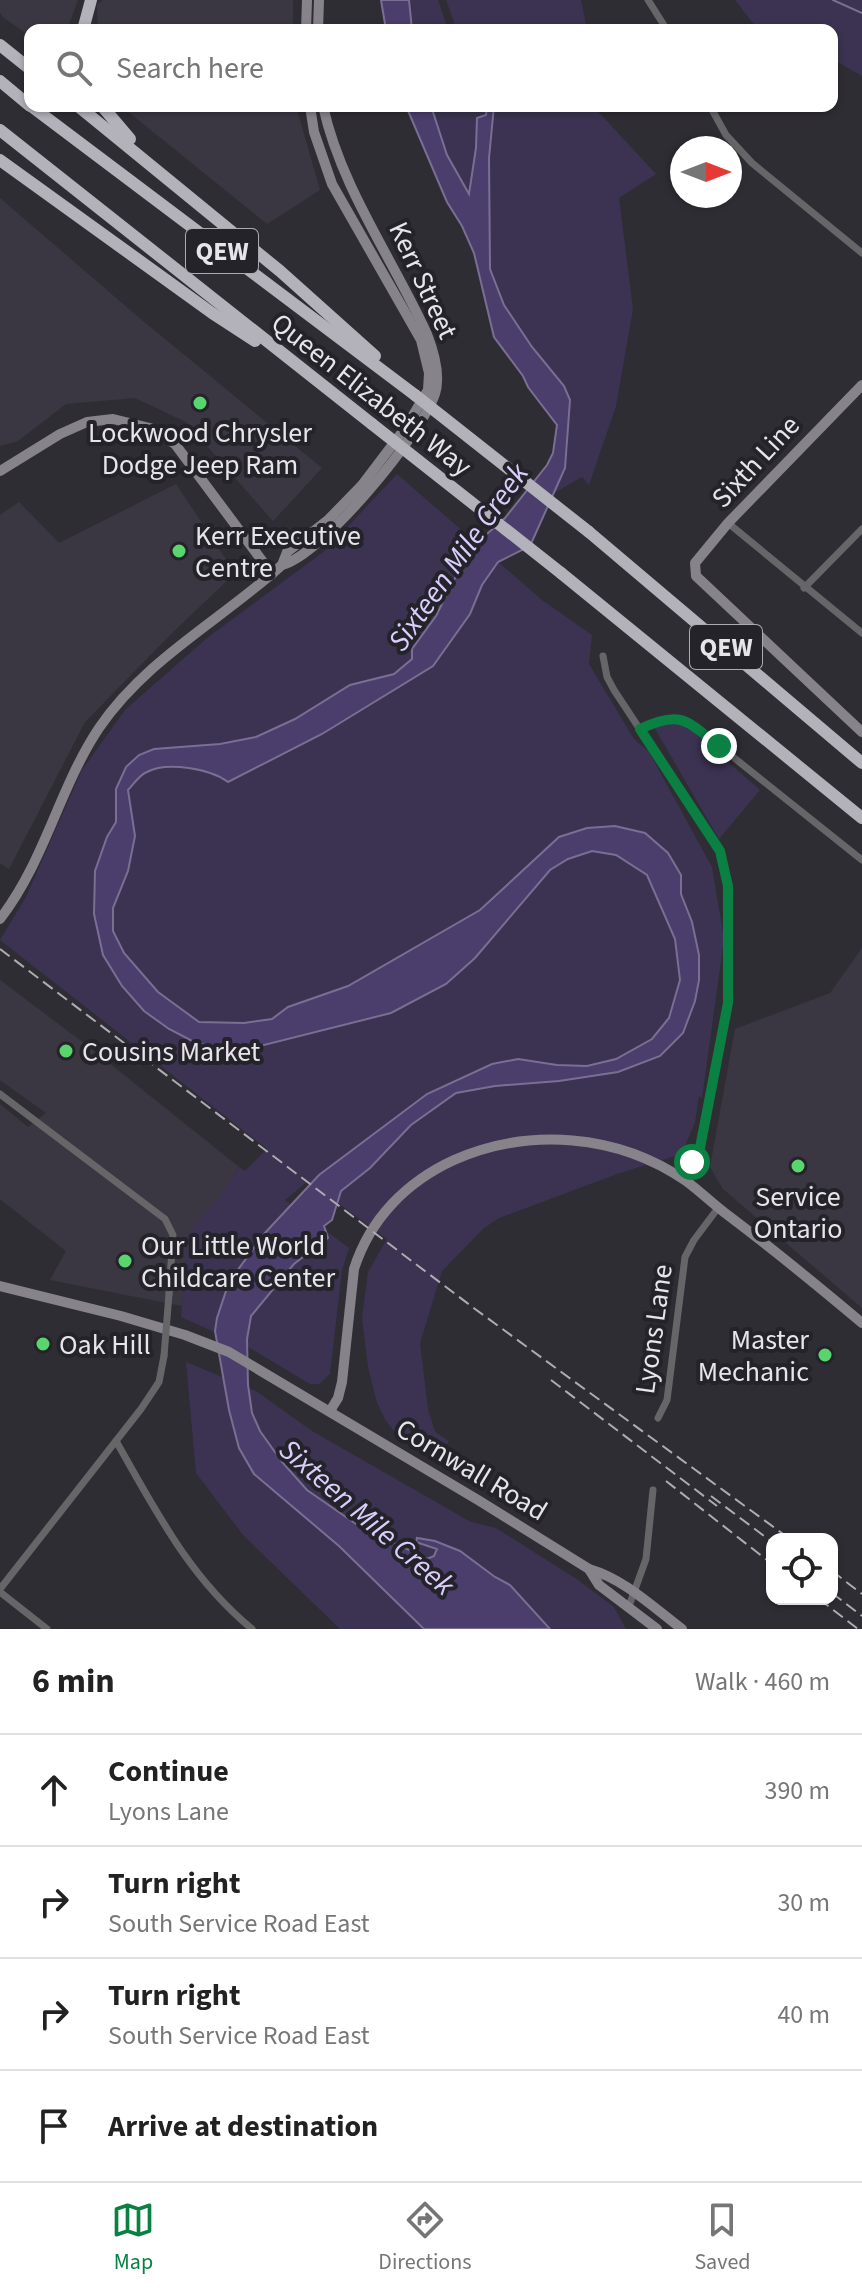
<!DOCTYPE html>
<meta charset="utf-8">
<style>
body{margin:0;font-family:"Source Sans 3",sans-serif;background:#f2f2f2;color:#222}
.controls{position:absolute;right:24px;bottom:24px;display:grid;overflow:hidden;border-radius:16px;box-shadow:0 2px 6px #0004}
.controls button{width:72px;height:72px;display:grid;place-items:center;padding:0;border:0;border-bottom:2px solid #e0e0e0;background:#fff;color:#222;font:40px sans-serif}
.compass{position:absolute;left:670px;top:136px;width:72px;height:72px;border-radius:50%;background:#fff;box-shadow:0 2px 6px #0004;rotate:90deg}
.stop{position:absolute;width:24px;height:24px;margin:-18px;border:6px solid #0b8043;border-radius:50%;background:#fff}
.stop.end{background:#0b8043;border-color:#fff;box-shadow:0 2px 8px #0008}
.list{margin:0;padding:0;list-style:none}
h2{display:flex;justify-content:space-between;align-items:center;height:104px;margin:0;padding:0 32px;font-size:34px}
h2 small{font-size:26px;font-weight:400;color:#767676}
.list li{display:grid;grid-template-columns:52px 1fr auto;gap:24px;align-items:center;box-sizing:border-box;height:112px;padding:0 32px;border-top:2px solid #e0e0e0}
.list b{display:block;font-size:30px;white-space:nowrap}
.list p{margin:0;font-size:26px;white-space:nowrap;color:#767676}
.list em{font-size:26px;font-style:normal;color:#767676}
.icon{flex:none;width:44px;height:44px;fill:none;stroke:currentColor;stroke-width:2;stroke-linecap:round;stroke-linejoin:round}
.map{position:relative;flex:none;width:862px;height:1629px;overflow:hidden}
.search{position:absolute;background:#fff;box-shadow:0 2px 6px #0004;left:24px;right:24px;top:24px;height:88px;display:flex;align-items:center;gap:20px;box-sizing:border-box;padding:0 28px;border-radius:16px;color:#767676;font-size:30px}
.sheet{height:552px;background:#fff}
nav{display:flex;justify-content:space-around;align-items:center;box-sizing:border-box;height:112px;border-top:2px solid #e0e0e0;background:#fff;font-size:22px;color:#767676}
nav a{display:grid;justify-items:center;gap:4px}
nav .on{color:#0b8043}
.map>svg:first-child{display:block}
</style>
<div class="map">
<svg width="862" height="1629" viewBox="0 0 862 1629">
<rect width="100%" height="100%" fill="#2f2d34"/>
<g fill="#3a3742">
<path d="M0,0H78L67,30H30V36L4,18L0,13Z"/>
<path d="M103,0H293V30H98L97,4Z"/>
<path d="M121,106H296L320,190L267,224Z"/>
<path d="M0,198L137,316L322,468L273,521L186,422L135,398L66,404L18,441L0,446Z"/>
<path d="M176,484L235,573L170,635L85,722L9,869L0,863V515L19,502L59,543Z"/>
<path d="M862,948V1308L723,1189L710,1167L735,1029L830,993Z"/>
<path d="M0,980L89,1047L239,1167L187,1249L182,1306L50,1280L66,1251L0,1199V1104L28,1127L46,1113L0,1080Z"/>
</g>
<g fill="#3b3351">
<path d="M409,0H438L448,30H412Z"/>
<path d="M446,0H581L587,30H457Z"/>
<path d="M735,0H862V76L832,59V30H765L756,27Z"/>
<path d="M431,106H487L486,115L477,119L476,148L470,194L447,155Z"/>
<path d="M494,106H593L656,174L619,198L633,309L616,406L589,485L582,477L554,493L565,468L568,444L564,386L532,347L504,305L490,269L489,158Z"/>
<path d="M397,474L542,600L592,635L589,664L634,739L649,752L712,867L724,939L702,1098L699,1096L695,1123L681,1154L617,1174L499,1218L484,1228L442,1271L420,1343L428,1409L435,1432L449,1441L438,1461L398,1436L386,1421L377,1403L368,1367L362,1318L368,1272L387,1239L308,1181L285,1200L349,1248L342,1270L330,1374L319,1384H310L248,1347L181,1317L187,1242L191,1230L222,1193L239,1167L245,1171L267,1149L0,940L26,897L82,770L125,710L207,638L326,550Z"/>
<path d="M668,721L685,724L760,790L719,839L654,727Z"/>
<path d="M186,1362L256,1391L312,1431L471,1522L496,1528L578,1580L614,1607L626,1629H340L243,1535L196,1473Z"/>
</g>
<g fill="#4b3d6c" stroke="#7a6f92" stroke-width="2">
<path d="M381,0H409L412,30H386Z"/>
<path d="M406,106H431L447,155L469,194L476,148L477,118L486,115L487,106H494L489,158L490,269L504,305L532,347L564,386L570,400L565,468L530,546L498,562L482,585L470,614L433,666L322,734L228,782C211,769 167,761 147,772C139,775 134,784 128,790L135,836L128,871L113,908V931L124,953L158,992L199,1022L244,1023L272,1019L288,1007L348,986L480,910L559,837L587,828L615,826L645,833L668,853L681,875V894L692,922L699,955V980L695,1001L683,1033L660,1056L618,1072L559,1081L495,1086L456,1093L411,1125L370,1168L341,1191L332,1220L324,1226L328,1238L294,1264L251,1316L247,1339L248,1385L252,1413L260,1431L282,1462L307,1490L356,1524L427,1559L434,1556L437,1549L416,1542L417,1538L435,1541L460,1551L495,1577L510,1585L550,1629H424L339,1546L254,1474L239,1448L229,1410L215,1331L217,1318L229,1282L264,1234L319,1175L427,1094L492,1064L518,1059L557,1065L587,1066L616,1059L652,1039L669,1018L680,980L675,939L647,875L616,855L592,851L568,859L550,870L475,958L446,984L391,1013L252,1048L198,1044L169,1029L144,1011L122,986L103,955L94,914L95,871L107,837L116,822V789L126,767L139,755L154,749L220,744L256,737L295,719L350,685L394,674L412,659V649L436,616L457,574L487,534L505,518L547,465L553,453L557,425L528,387L523,376L494,337L474,253L462,226L447,202Z"/>
</g>
<g fill="none" stroke-linecap="round" stroke-linejoin="round">
<path stroke="#7a6f92" stroke-width="2" d="M833,0L862,13"/>
<g stroke="#666669" stroke-width="7">
<path d="M648,0L667,30"/>
<path d="M710,106L726,135L752,163L862,253"/>
<path d="M728,523L862,633"/>
<path d="M804,588L862,529"/>
<path d="M603,656L607,677L614,690L720,851L728,886V1003L699,1153L680,1177"/>
<path d="M640,729C666,717 672,714 698,729L862,860"/>
<path d="M0,1094L165,1219L173,1235L169,1294"/>
<path d="M658,1418L667,1400L685,1257L694,1240L718,1208"/>
<path d="M116,1441C156,1511 189,1577 252,1629"/>
<path d="M0,1589L141,1409L159,1382L164,1356"/>
<path d="M0,1592L47,1629"/>
<path d="M629,1606L646,1559L653,1490"/>
</g>
<g stroke="#86848a" stroke-width="10">
<path d="M306,30L307,0"/>
<path d="M318,30L319,0"/>
<path d="M862,385L728,523L695,563L696,576L862,732"/>
<path d="M0,471L60,434L87,422L113,419L150,428L175,444L272,574"/>
<path d="M282,565L287,552L328,520L362,485L406,427L428,390L429,373L421,340L332,184L314,132L310,106"/>
<path d="M0,919C45,861 59,788 99,728C146,659 221,620 282,565C323,554 421,435 435,394C441,375 434,352 427,334C393,259 341,188 323,106"/>
<path d="M0,1286L121,1316L185,1335L229,1352L478,1500L589,1569C624,1579 653,1607 682,1629"/>
<path d="M330,1411L338,1398L342,1382L354,1269C370,1219 406,1182 454,1160C529,1127 618,1134 686,1181C701,1192 714,1205 729,1216C774,1250 818,1286 862,1323"/>
<path d="M589,1569L599,1585L657,1629"/>
</g>
<g stroke="#b3b1ba" stroke-width="12">
<path d="M83,30L91,0"/>
<path d="M0,45L30,69"/>
<path d="M0,81L30,106"/>
<path d="M31,106L415,395"/>
<path d="M78,106L280,271L375,356"/>
<path d="M102,106L130,139"/>
<path d="M0,130L372,424"/>
<path d="M0,160L212,313L255,341"/>
<path d="M589,532L862,763"/>
<path d="M561,573L862,818"/>
</g>
<g stroke="#aeacb2" stroke-width="2" stroke-dasharray="12 6" stroke-linecap="butt">
<path d="M0,949L475,1309L790,1539"/>
<path d="M551,1380L717,1506"/>
<path d="M666,1481L772,1564"/>
<path d="M711,1496L772,1542"/>
<path d="M832,1571L862,1594"/>
<path d="M832,1593L862,1616"/>
<path d="M819,1599L858,1629"/>
</g>
<path stroke="#666669" stroke-width="7" d="M164,1356L169,1294"/>
<g stroke="#b3b1ba" stroke-width="12">
<path d="M415,395L589,532"/>
<path d="M372,424L561,573"/>
</g>
</g>
<g fill="none" stroke-linecap="round" stroke-linejoin="round">
<path stroke="#0b8043" stroke-width="10" d="M692,1162L699,1153L728,1003V886L720,851L640,729C681,710 686,720 719,746"/>
</g>
<g fill="#5ad56e" stroke="#25232a" stroke-width="3">
<circle cx="200" cy="403" r="8"/>
<circle cx="179" cy="551" r="8"/>
<circle cx="66" cy="1051" r="8"/>
<circle cx="798" cy="1166" r="8"/>
<circle cx="125" cy="1261" r="8"/>
<circle cx="43" cy="1344" r="8"/>
<circle cx="825" cy="1355" r="8"/>
</g>
<g text-anchor="middle" stroke-width="8" stroke-linejoin="round" paint-order="stroke">
<g fill="#25232a" stroke="#acabb0" stroke-width="2">
<rect x="186" y="229" width="72" height="44" rx="6"/>
<rect x="690" y="625" width="72" height="44" rx="6"/>
</g>
<g font-size="26" font-weight="bold" fill="#e6e5ea">
<text x="222" y="260">QEW</text>
<text x="726" y="656">QEW</text>
</g>
<g font-size="28" fill="#e6e5ea" stroke="#25232a">
<text transform="translate(424 280) rotate(65)" y="10">Kerr Street</text>
<text transform="translate(372 394) rotate(38)" y="10">Queen Elizabeth Way</text>
<text transform="translate(755 461) rotate(-47)" y="10">Sixth Line</text>
<text transform="translate(653 1329) rotate(-82)" y="10">Lyons Lane</text>
<text transform="translate(472 1469) rotate(31)" y="10">Cornwall Road</text>
</g>
<g font-size="28" fill="#e6e5ea" stroke="#25232a" text-anchor="start">
<text x="200" y="442" text-anchor="middle">Lockwood Chrysler<tspan x="200" dy="32">Dodge Jeep Ram</tspan></text>
<text x="195" y="545">Kerr Executive<tspan x="195" dy="32">Centre</tspan></text>
<text x="82" y="1061">Cousins Market</text>
<text x="798" y="1206" text-anchor="middle">Service<tspan x="798" dy="32">Ontario</tspan></text>
<text x="141" y="1255">Our Little World<tspan x="141" dy="32">Childcare Center</tspan></text>
<text x="809" y="1349" text-anchor="end">Master<tspan x="809" dy="32">Mechanic</tspan></text>
<text x="59" y="1354">Oak Hill</text>
</g>
<g font-size="30" font-style="italic" fill="#dacefd" stroke="#25232a">
<text transform="translate(458 557) rotate(-55)" y="10">Sixteen Mile Creek</text>
<text transform="translate(367 1517) rotate(41)" y="10">Sixteen Mile Creek</text>
</g>
</g>
</svg>
<div class="controls">
<button><svg class="icon" aria-label="locate" viewBox="0 0 24 24"><circle cx="12" cy="12" r="6"/><path d="M12 2v4M12 18v4M2 12h4M18 12h4"/></svg></button>
</div>
<svg class="compass" viewBox="-18 -18 36 36"><path d="M0-13l5 13h-10z" fill="#e53935"/><path d="M0 13l5-13h-10z" fill="#767676"/></svg>
<div class="stop" style="left:692px;top:1162px"></div>
<div class="stop end" style="left:719px;top:746px"></div>
<div class="search"><svg class="icon" aria-label="search" viewBox="0 0 24 24"><circle cx="10" cy="10" r="6"/><path d="M15 15l6 6"/></svg>Search here</div>
</div>
<section class="sheet">
<h2>6 min<small>Walk · 460 m</small></h2>
<ul class="list">
<li><svg class="icon" aria-label="ahead" viewBox="0 0 24 24"><path d="M12 20V5M6 11l6-6 6 6"/></svg><div><b>Continue</b><p>Lyons Lane</p></div><em>390 m</em></li>
<li><svg class="icon" aria-label="right" viewBox="0 0 24 24"><path d="M7 20v-9h11M14 6l5 5-5 5"/></svg><div><b>Turn right</b><p>South Service Road East</p></div><em>30 m</em></li>
<li><svg class="icon" aria-label="right" viewBox="0 0 24 24"><path d="M7 20v-9h11M14 6l5 5-5 5"/></svg><div><b>Turn right</b><p>South Service Road East</p></div><em>40 m</em></li>
<li><svg class="icon" aria-label="arrive" viewBox="0 0 24 24"><path d="M6 21V4h12l-3 4 3 4H6"/></svg><div><b>Arrive at destination</b></div></li>
</ul>
</section>
<nav>
<a class="on"><svg class="icon" aria-label="map" viewBox="0 0 24 24"><path d="M3 6l6-2 6 2 6-2v14l-6 2-6-2-6 2zM9 4v14M15 6v14"/></svg>Map</a>
<a><svg class="icon" aria-label="directions" viewBox="0 0 24 24"><path d="M12 3l9 9-9 9-9-9zM9 14v-3h6M13 9l2 2-2 2"/></svg>Directions</a>
<a><svg class="icon" aria-label="saved" viewBox="0 0 24 24"><path d="M7 4h10v16l-5-4-5 4z"/></svg>Saved</a>
</nav>
